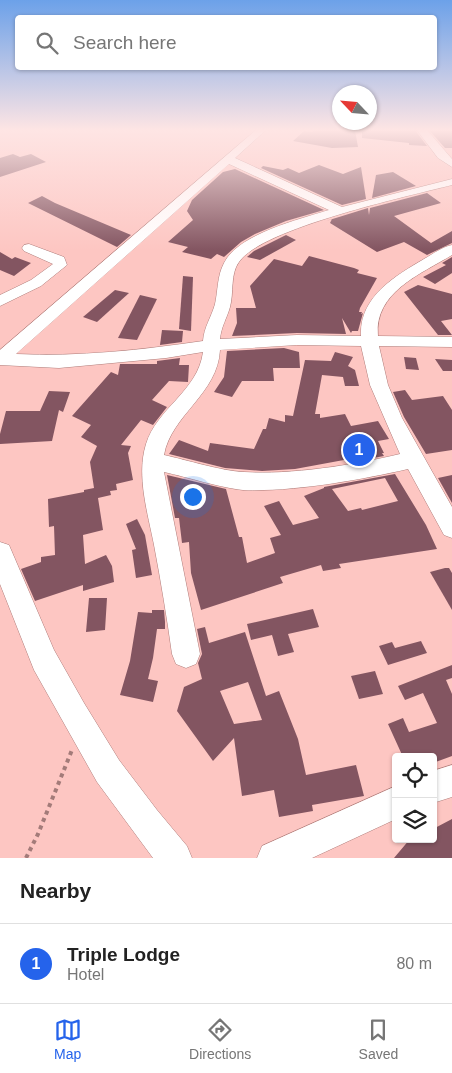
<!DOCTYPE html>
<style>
body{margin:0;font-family:Arial,sans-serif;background:#f2f2f2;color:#222}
.controls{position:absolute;right:15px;bottom:15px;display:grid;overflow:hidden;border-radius:5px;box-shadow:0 1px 4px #0004}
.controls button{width:45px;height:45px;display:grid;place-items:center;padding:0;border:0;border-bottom:1px solid #e0e0e0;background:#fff;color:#222;font:25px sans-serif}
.compass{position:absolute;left:332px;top:85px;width:45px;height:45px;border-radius:50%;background:#fff;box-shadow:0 1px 4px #0004;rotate:296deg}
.you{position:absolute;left:192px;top:496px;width:18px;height:18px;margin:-12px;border:4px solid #fff;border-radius:50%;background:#1a73e8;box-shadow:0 0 0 8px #1a73e833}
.badge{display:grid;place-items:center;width:32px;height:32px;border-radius:50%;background:#2563eb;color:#fff;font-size:16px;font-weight:700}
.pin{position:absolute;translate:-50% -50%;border:2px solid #fff;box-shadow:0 1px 5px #0006}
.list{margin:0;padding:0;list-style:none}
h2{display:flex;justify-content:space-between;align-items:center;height:65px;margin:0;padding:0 20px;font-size:21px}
h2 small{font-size:16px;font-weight:400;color:#767676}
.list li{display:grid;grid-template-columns:32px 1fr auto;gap:15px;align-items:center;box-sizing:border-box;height:80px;padding:0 20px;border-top:1px solid #e0e0e0}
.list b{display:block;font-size:19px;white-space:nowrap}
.list p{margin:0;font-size:16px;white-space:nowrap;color:#767676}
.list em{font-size:16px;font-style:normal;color:#767676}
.icon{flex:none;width:28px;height:28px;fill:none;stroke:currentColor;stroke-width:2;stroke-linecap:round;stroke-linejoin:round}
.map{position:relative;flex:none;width:452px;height:858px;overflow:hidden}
.search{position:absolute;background:#fff;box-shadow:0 1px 4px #0004;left:15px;right:15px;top:15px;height:55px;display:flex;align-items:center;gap:12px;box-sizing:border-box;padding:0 18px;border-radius:5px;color:#767676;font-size:19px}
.sheet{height:145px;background:#fff}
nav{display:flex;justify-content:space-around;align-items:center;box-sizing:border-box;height:70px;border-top:1px solid #e0e0e0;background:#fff;font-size:14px;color:#767676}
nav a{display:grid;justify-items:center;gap:2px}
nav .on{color:#2563eb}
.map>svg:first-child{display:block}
</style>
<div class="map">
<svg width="452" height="858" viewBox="0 0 452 858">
<rect width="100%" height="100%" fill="#fdc6c2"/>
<g fill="#835561" fill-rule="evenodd">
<path d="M315,130H355L358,147L332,148L293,141L304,131L312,132Z"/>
<path d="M362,130H415L427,146L409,145V143L362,138Z"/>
<path d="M429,130H452V148H445Z"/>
<path d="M13,154L20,157L31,154L46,162L0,177V158Z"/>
<path d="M319,165L343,174L361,167L366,199L342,205L261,168L263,166L283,170L288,168L299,173Z"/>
<path d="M235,169L324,210L286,221L255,234L241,242L224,257L217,254L211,259L182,252L188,247L168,242L193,220L187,211L192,200L223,172Z"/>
<path d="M393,172L416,186L372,198L376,175Z"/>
<path d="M427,193L441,203L394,216L431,243L452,231V243L427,255L404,242L377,252L330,223L332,219L326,221L339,217L368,208L369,215L370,208Z"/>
<path d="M42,196L55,203L131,235L117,247L28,203Z"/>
<path d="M286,235L296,240L260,260L247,257L254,251Z"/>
<path d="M0,252L12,259L15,257L31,263L14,276L0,270Z"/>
<path d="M309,256L354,268L359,270L357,273L377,278L360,308L359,312H362L361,314L363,313L358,331H352L351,333L342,318L346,334L297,333L232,336L237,323L236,308H256L250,286L274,259L302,266Z"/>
<path d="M452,257V273L435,284L423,277L446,265L442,263Z"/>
<path d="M183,276L193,277L191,331L179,329Z"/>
<path d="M418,285L452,294V319L441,321L452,335H438L404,292Z"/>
<path d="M115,290L129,293L97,322L83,317Z"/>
<path d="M140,295L157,299L137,340L118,338Z"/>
<path d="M162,330L183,331L182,342L160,345Z"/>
<path d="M284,348L299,352L300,368H273L274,381H242L232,397L214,392L224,377L227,351Z"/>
<path d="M335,352L353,357L348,366L355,370L359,386H345L343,377L322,375L315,414H320V418L345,414L351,426L378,421L389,439L378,441L384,453H382L384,456L373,458L371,455L295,469L262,471L225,468L169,454L179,440L208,451L210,443L254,449L263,429H266L269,418L285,422V415L293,416L305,360L331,361Z"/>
<path d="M404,357L416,358L419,370L406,369Z"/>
<path d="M180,358L179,365H189L188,382L169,381L152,400L167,407L153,425L141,420L121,445L131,446L128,453L133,480L116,484L117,490L110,491L111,495L98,498L103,530L83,535L85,564L106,555L112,566L114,582L83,591V585L35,601L21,569L41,562V557L55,555L54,526L49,527L48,499L84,492V490L94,488L90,462L97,446L81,437L91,425L72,416L111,372L118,375L120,364H157V361Z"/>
<path d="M435,359L452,360V371H443Z"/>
<path d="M405,390L412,400L443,396L452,410V450L426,454L404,417L393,392Z"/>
<path d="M49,391L70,392L63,412L59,410L52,441L0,444V434L6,411H40Z"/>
<path d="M395,474L426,525L437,549L339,564L341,568L323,571L321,565L280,577L283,583L201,610L191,573L189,542L182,543L179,518H175L167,475L226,489L239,537H242L247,563L275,553L270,538L281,535L264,506L279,501L293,525L319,518L304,496L324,488V487ZM385,478L398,501L362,510L361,508L348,511L332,489Z"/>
<path d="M452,475V503L438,478Z"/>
<path d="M137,519L145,535L152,575L136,578L132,550L136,549L126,524Z"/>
<path d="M445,568H449L452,573V610L430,572Z"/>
<path d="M89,598H107L105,630L86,632Z"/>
<path d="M313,609L319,627L288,634L294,652L278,656L272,635L251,640L247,624Z"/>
<path d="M152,610H164L165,622V629H157L153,658L148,679L158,681L153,702L120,695L130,661L138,612L152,613Z"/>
<path d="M205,627L209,643L245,632L266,696L279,691L298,739L306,775L356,765L364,796L312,805L313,811L279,817L274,790L242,796L234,738L213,761L177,711L184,687L202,679L198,663L202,654L197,629ZM248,682L262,720L234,724L220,691Z"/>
<path d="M421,641L427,653L388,665L379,646L392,642L395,648Z"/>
<path d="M452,665V678L446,680L452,694V756L433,763V757H403L388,724L403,718L409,732L437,723L423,693L405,700L398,686Z"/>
<path d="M375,671L383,694L359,699L351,676Z"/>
<path d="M452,819V858H394L410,839H433V829Z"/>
</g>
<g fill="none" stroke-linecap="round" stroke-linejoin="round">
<g stroke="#af7d7a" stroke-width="1">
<g id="minor">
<path d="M256,130H266L235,158L342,207L452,179V185C409,196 262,228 239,262C230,274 234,293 230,307C227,318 221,327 220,339L297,335L361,336C359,297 395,276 424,259C433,254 442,247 452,245V255C421,274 374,292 378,336L452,337V347L379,346L388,385L402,418L452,507V538L444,535L408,469C360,480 292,492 243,490C222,488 187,477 164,472L200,654L196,664L186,668L176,664L172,654C167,618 161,582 154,545C148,514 136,476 146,444C157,408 198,391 203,352L166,358L59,368L0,365V350ZM229,164L329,210C300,219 238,234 224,263C217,276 218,291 215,304C211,318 204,327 203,341C141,350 79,357 16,354ZM297,345L361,346L370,385L400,454C355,465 290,475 244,472C221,471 187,460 164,455C171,415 218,394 220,350Z"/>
<path d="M417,130H427L452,159V167L438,158Z"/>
<path d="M29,244L64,257L67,265L41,286L0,306V295L31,280L53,264L24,251L22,248L24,245Z"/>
<path d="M0,542L9,545L54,650L84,703L119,760L157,810L187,846L192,858H153L97,782L34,670L0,584Z"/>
<path d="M452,765V797L433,803V771Z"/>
<path d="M396,786V819L312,858H257L262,846Z"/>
</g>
</g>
<path stroke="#a37b79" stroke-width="4" stroke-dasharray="4 4" stroke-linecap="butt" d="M26,858L38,834L72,750"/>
<use href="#minor" fill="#fff" fill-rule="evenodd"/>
</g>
<linearGradient id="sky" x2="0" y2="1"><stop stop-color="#6ca1e9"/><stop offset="0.52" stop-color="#fee5e4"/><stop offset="1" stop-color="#fee5e4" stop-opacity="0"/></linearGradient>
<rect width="452" height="250" fill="url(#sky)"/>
</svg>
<div class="controls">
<button><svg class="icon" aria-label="locate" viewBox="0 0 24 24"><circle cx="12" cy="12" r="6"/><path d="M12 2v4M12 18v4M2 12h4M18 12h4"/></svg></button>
<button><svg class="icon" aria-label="layers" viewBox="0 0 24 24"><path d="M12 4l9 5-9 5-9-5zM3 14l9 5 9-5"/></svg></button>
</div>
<svg class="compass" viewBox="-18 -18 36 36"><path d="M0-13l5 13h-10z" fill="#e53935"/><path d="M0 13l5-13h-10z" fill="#767676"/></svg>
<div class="you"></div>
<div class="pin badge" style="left:359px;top:450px">1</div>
<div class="search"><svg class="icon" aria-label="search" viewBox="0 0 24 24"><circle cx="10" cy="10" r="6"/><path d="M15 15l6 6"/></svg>Search here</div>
</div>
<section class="sheet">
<h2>Nearby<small></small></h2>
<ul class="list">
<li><span class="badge">1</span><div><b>Triple Lodge</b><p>Hotel</p></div><em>80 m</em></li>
</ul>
</section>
<nav>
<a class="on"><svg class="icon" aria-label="map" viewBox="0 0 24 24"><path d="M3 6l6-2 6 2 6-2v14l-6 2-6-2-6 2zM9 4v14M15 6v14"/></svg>Map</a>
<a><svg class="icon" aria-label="directions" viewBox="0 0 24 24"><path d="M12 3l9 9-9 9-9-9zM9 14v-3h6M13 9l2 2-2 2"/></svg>Directions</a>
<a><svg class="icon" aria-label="saved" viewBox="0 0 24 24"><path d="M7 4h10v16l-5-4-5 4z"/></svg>Saved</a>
</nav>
